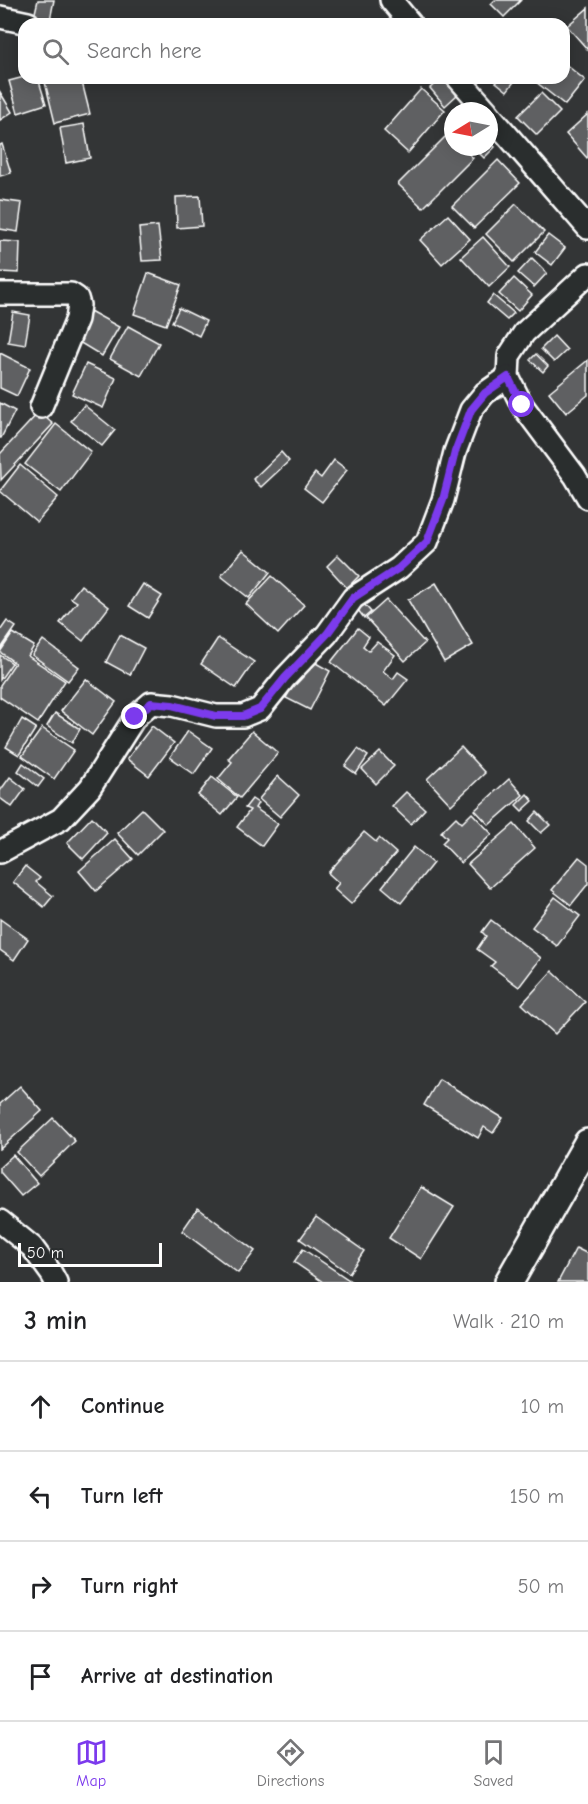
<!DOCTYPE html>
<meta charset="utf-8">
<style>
body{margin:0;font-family:"Comic Neue",sans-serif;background:#f6f6f6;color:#202124}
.compass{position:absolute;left:444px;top:102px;width:54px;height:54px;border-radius:50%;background:#fff;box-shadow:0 3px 15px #0003;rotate:260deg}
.scale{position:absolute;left:18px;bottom:15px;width:144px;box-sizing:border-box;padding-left:6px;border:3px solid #fff;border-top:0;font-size:16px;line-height:21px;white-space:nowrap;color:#fff;-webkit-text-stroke:4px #2a2d2e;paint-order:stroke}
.stop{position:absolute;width:18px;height:18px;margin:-14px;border:4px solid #7c3aed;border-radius:50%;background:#fff}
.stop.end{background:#7c3aed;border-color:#fff;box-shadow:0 2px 6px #0008}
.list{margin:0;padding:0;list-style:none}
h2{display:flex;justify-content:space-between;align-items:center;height:78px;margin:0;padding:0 24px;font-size:26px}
h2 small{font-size:20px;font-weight:400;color:#757577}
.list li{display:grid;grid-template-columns:39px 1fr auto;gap:18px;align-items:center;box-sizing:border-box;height:90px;padding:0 24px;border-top:2px solid #e0e0e0}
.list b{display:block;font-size:22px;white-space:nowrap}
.list em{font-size:20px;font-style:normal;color:#757577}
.icon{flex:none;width:33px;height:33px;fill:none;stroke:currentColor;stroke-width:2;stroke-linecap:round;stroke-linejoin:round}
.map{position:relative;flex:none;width:588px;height:1282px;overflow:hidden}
.search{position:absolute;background:#fff;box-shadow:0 3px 15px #0003;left:18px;right:18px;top:18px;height:66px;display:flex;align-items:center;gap:15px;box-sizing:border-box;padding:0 21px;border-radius:18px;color:#757577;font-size:22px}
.sheet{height:438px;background:#fff}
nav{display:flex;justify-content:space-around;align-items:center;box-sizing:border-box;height:84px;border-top:2px solid #e0e0e0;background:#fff;font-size:16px;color:#757577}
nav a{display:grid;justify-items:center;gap:3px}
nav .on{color:#7c3aed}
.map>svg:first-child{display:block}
</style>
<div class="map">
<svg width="588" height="1282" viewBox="0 0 588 1282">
<rect width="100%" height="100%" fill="#333536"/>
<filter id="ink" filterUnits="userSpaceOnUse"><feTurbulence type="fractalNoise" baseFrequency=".0167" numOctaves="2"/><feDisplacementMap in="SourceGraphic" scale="12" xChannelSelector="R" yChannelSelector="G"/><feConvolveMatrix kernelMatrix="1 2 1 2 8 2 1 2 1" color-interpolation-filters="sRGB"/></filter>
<g filter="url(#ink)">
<g fill="#5f6162" stroke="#fff" stroke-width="1.5">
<path d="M38,0H54L50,20L34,17Z"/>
<path d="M495,0H521L504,17L491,4Z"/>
<path d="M588,8V50L567,26Z"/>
<path d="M564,63L585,80L565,105L531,78H564Z"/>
<path d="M24,77L38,78L46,104L18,113L9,81Z"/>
<path d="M44,78H81L90,114L55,123Z"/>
<path d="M442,78L457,95L445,106L430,88Z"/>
<path d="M499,78H517L507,91L496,82Z"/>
<path d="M421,89L445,110L408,153L384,131Z"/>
<path d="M0,92L12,112L0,120Z"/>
<path d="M541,93L560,112L537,135L518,116Z"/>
<path d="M588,114V157L587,158L566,134Z"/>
<path d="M84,124L90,158L66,163L60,128Z"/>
<path d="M449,133L453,137V147H462L473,158L423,208L398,184Z"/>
<path d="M489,141L495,147L484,158L473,147H489Z"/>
<path d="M2,144L11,173L0,176V145Z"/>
<path d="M498,160L520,183L474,228L452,206Z"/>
<path d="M200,196L202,226L177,228L176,197Z"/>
<path d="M0,200L22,203L18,232L0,229Z"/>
<path d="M516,204L544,232L514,262L486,234Z"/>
<path d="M448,215L470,239L442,264L420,240Z"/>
<path d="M158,226L162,260L142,261L139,228Z"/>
<path d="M548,235L565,248L552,265L535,252Z"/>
<path d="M483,237L510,267L489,287L461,257Z"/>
<path d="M0,241L20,242L19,273L0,272Z"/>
<path d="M532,258L547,273L534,287L518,273Z"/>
<path d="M148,273L181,285L166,325L134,314Z"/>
<path d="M514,278L532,295L518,311L499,294Z"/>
<path d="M493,295L514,313L507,320L487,303Z"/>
<path d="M179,308L206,321L199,336L172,322Z"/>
<path d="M90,311L119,327L102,356L74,339Z"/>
<path d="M13,312L30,315L25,345L8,342Z"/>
<path d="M128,326L159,343L141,376L110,359Z"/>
<path d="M554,336L567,350L554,362L541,349Z"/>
<path d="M0,353L30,368L17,396L0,388Z"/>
<path d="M536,354L548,366L543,372L530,360Z"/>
<path d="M588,360V395L566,413L549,392Z"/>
<path d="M86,364L116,378L103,408L72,394Z"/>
<path d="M0,403L15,411L1,438H0Z"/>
<path d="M84,405L115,430L102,446L71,421Z"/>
<path d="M39,412L53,424L1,480L0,454Z"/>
<path d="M56,424L91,452L61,492L25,464Z"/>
<path d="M281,452L289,461L261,487L253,479Z"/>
<path d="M334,460L347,470L322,502L304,488L315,473L321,478Z"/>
<path d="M20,465L58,497L37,522L0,491Z"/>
<path d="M243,550L270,572L249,598L221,576Z"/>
<path d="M338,555L359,576L347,588L327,566Z"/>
<path d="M272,576L304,605L278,634L246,604Z"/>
<path d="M436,583L473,645L444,662L408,600Z"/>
<path d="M143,584L162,596L148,618L129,606Z"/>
<path d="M81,585L109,607L83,641L60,623L77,602L71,598Z"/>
<path d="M386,600L425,643L405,661L366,618Z"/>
<path d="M364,604L371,612L364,618L358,610Z"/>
<path d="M7,621L16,627L0,650V631Z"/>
<path d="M358,628L369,637L363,646L369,651L377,642L395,655L383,671L393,679L398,672L408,679L386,706L331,662Z"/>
<path d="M13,633L34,646L28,656L65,681L38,723L0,697V685L15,663L0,652Z"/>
<path d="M120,635L144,648L130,675L106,662Z"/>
<path d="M218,638L254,662L236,688L201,664Z"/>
<path d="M43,640L79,667L68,681L32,655Z"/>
<path d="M0,655L12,663L0,680Z"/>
<path d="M307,658L330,671L310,710L286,698Z"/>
<path d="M86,679L116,702L92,735L61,711Z"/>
<path d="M55,713L80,729L72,743L47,726Z"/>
<path d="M22,719L36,728L19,755L6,747Z"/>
<path d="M152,726L174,743L149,776L127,759Z"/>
<path d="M42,728L74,750L54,779L22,756Z"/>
<path d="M188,731L212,748L194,774L170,757Z"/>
<path d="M252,731L278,753L240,798L218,779L232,762L228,759Z"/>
<path d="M461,747L485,773L451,805L427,779Z"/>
<path d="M358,749L368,756L356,774L345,766Z"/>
<path d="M380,752L394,766L376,784L362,769Z"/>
<path d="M23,763L44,779L38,787L18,771Z"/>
<path d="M278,776L299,795L280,817L259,799Z"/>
<path d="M10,777L25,789L12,807L0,798V791Z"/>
<path d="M212,777L237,797L222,815L198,795Z"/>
<path d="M509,779L523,795L489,825L475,810Z"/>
<path d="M406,792L425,809L411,824L392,806Z"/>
<path d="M527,794L533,801L522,811L516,805Z"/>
<path d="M252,799L258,803L255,808L278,824L262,846L237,827L250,810L245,808Z"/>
<path d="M142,809L163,830L138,855L117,833Z"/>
<path d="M537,812L550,825L541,833L529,821Z"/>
<path d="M472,813L492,834L461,863L442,843L447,838L441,832L456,817L462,823Z"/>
<path d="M92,817L107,833L83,859L67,843Z"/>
<path d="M514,824L535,848L490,888L468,864Z"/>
<path d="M364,832L376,842L379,838L396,853L351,904L334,889L339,883L328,873Z"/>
<path d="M115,839L133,859L96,891L79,871Z"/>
<path d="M414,847L433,863L401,903L382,887Z"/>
<path d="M579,857L588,864V884L571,905L552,890Z"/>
<path d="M25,866L40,878L36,882L53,896L44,907L13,882Z"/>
<path d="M555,897L580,916L557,946L532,927Z"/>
<path d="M0,919L28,939L14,960L0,950Z"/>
<path d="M491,920L541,958L519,987L491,966L495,962L477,949L486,936L482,932Z"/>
<path d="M552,971L585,1002L555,1034L522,1004Z"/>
<path d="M439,1079L503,1118L493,1133L484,1127L478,1138L424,1105Z"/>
<path d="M20,1086L42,1111L0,1149V1104Z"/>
<path d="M53,1118L75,1141L39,1176L17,1152Z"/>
<path d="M13,1155L37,1183L21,1196L0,1172V1167Z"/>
<path d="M421,1187L454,1207L421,1259L389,1238Z"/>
<path d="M198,1208L255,1251L238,1273L182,1231Z"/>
<path d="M316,1217L364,1251L349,1273L300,1239Z"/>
<path d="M576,1248L588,1254V1282H558Z"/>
<path d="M303,1249L352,1282H323L294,1262Z"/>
</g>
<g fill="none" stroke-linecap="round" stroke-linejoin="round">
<g stroke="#fff" stroke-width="26">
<g id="minor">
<path d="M391,0L411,24"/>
<path d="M0,17L28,23"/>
<path d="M458,78L487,111"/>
<path d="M489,114L588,228"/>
<path d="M588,274L524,333L509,356L508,377L522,405L575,476L588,498"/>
<path d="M0,294H71L77,298L79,305L77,319L41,407"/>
<path d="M0,852L61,819L90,788L135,717L151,703L172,705L216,716H243L260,709L285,678L327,634L353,598L399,568L427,542L443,500L455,452L471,410L485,393L508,377"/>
<path d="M0,1221L32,1247L51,1273L56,1282"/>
</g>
</g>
<g stroke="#fff" stroke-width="32">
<path id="tertiary" d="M509,1282L588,1143"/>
</g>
<use href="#minor" stroke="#2a2d2e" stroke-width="21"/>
<use href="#tertiary" stroke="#2a2d2e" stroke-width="27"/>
</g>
</g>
<g fill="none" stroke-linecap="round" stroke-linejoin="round" filter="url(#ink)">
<path stroke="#7c3aed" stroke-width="8" d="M135,717L151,703L172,705L216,716H243L260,709L285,678L327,634L353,598L399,568L427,542L443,500L455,452L471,410L485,393L508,377L522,405"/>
</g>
</svg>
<svg class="compass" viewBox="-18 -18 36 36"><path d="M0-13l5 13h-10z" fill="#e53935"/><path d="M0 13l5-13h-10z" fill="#757577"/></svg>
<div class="scale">50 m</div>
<div class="stop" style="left:522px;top:405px"></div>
<div class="stop end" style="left:135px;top:717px"></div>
<div class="search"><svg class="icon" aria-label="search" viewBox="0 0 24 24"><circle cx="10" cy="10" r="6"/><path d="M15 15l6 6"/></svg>Search here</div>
</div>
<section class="sheet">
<h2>3 min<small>Walk · 210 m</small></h2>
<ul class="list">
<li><svg class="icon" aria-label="ahead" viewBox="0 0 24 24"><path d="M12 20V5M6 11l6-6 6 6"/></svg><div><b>Continue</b></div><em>10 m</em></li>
<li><svg class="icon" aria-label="left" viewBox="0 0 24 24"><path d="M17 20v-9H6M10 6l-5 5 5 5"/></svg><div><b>Turn left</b></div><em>150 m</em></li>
<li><svg class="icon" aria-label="right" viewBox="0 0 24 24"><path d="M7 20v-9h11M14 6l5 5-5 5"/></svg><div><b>Turn right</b></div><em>50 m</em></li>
<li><svg class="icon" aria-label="arrive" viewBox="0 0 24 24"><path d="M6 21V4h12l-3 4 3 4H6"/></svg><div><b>Arrive at destination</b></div></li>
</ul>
</section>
<nav>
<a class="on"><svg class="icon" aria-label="map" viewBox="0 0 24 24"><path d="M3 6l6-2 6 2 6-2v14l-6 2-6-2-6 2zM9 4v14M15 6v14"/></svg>Map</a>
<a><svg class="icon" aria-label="directions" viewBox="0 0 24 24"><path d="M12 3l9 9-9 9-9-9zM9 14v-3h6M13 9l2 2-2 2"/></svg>Directions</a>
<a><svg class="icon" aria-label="saved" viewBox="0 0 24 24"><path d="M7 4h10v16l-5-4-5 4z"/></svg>Saved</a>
</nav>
